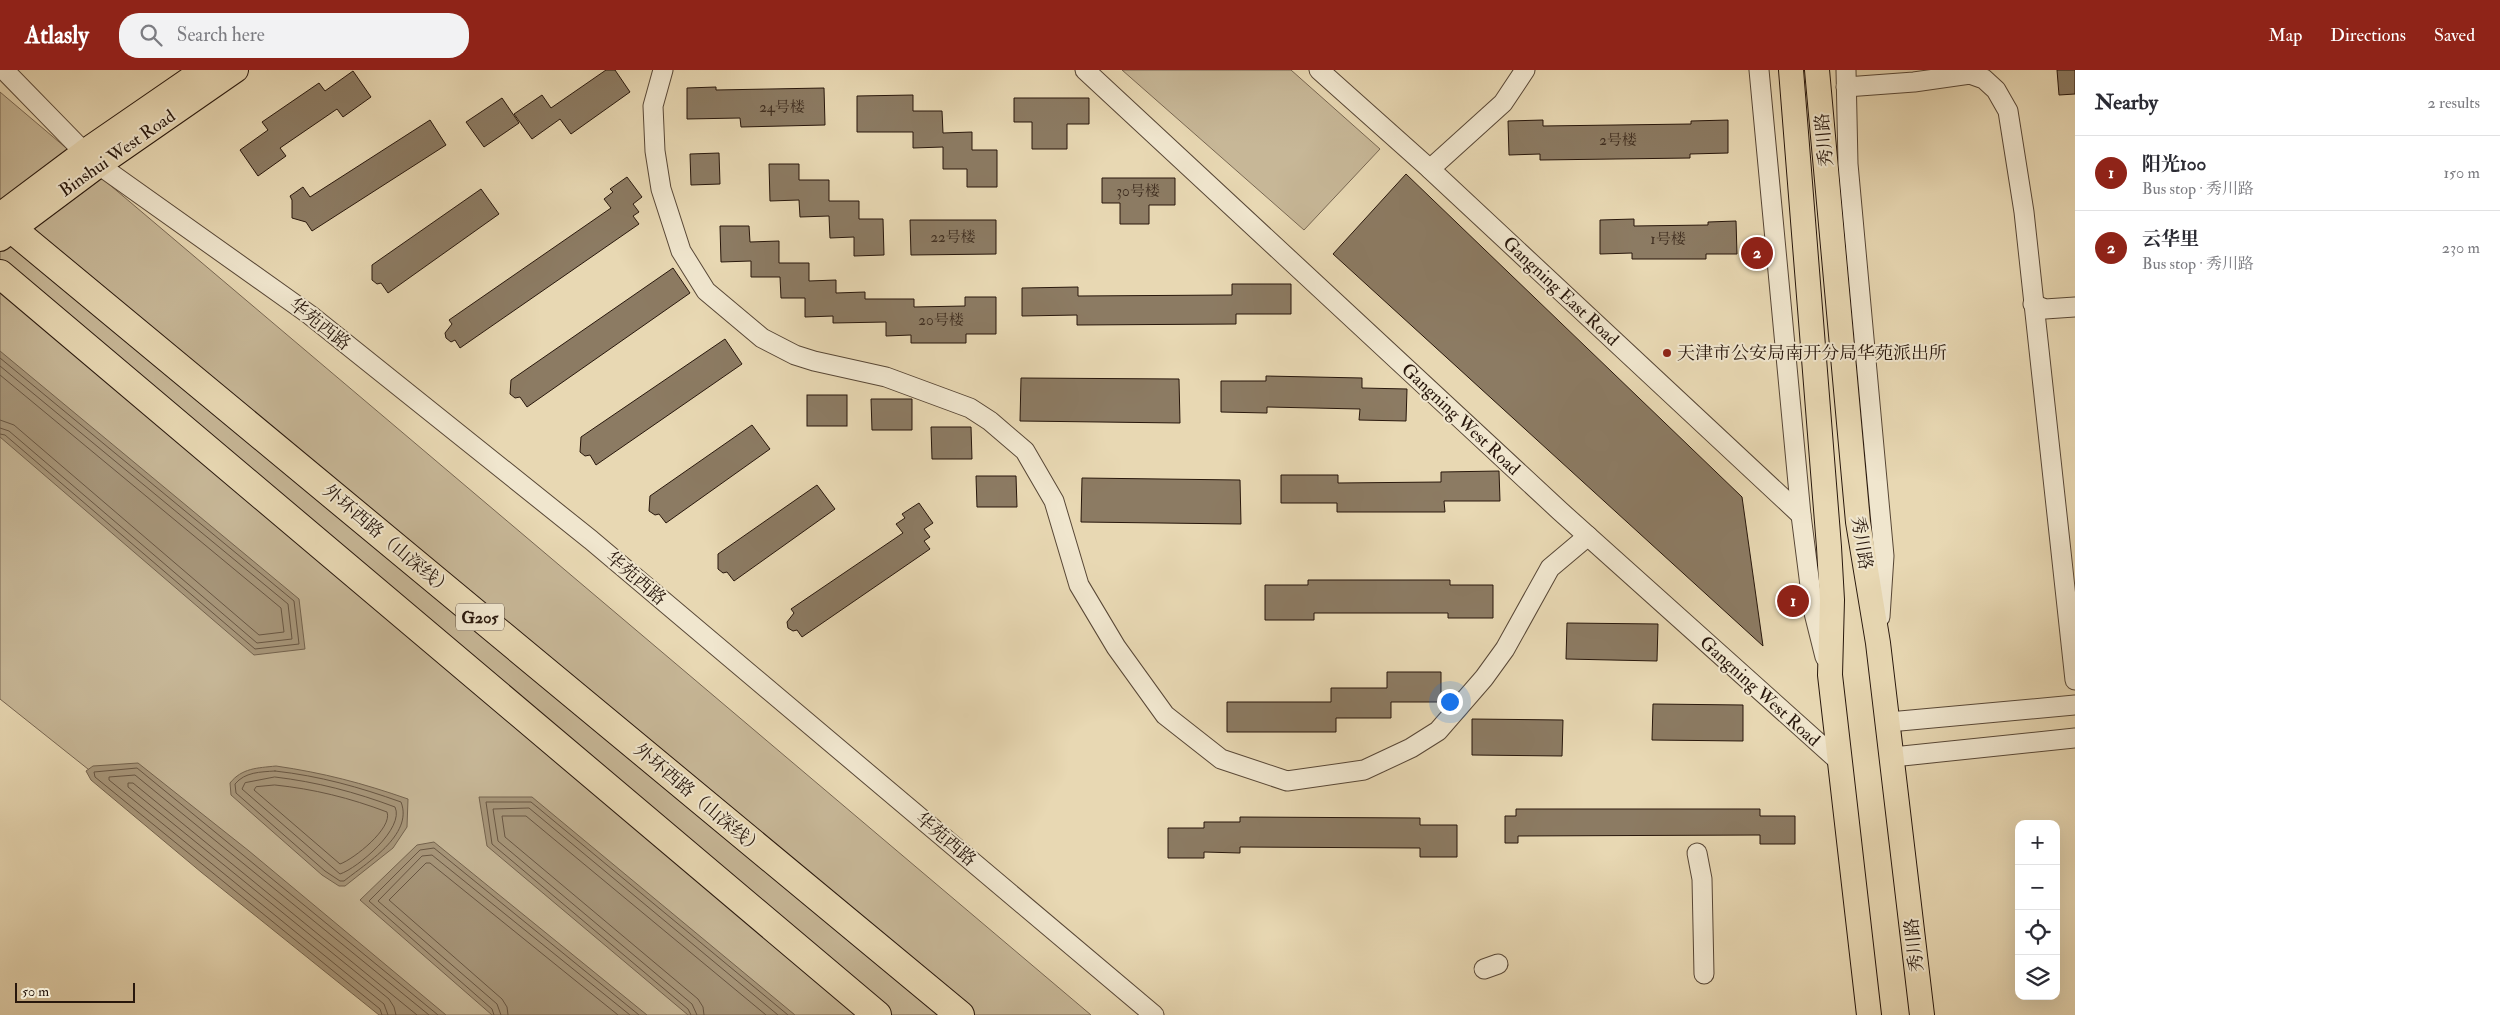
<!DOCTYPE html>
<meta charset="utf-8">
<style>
body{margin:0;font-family:"IM FELL Double Pica","Noto Serif SC",serif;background:#f2f2f3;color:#2b2b33}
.controls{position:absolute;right:15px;bottom:15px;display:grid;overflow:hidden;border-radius:10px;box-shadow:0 5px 20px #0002}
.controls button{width:45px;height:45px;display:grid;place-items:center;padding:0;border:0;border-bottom:1px solid #e1e1e2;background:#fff;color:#2b2b33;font:25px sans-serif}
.scale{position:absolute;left:15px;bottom:12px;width:120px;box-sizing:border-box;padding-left:5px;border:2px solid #28170c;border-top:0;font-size:14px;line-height:18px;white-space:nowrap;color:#28170c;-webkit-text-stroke:4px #f0e6ce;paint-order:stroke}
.you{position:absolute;left:1449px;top:631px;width:18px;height:18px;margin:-12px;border:4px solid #fff;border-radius:50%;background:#1a73e8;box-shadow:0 0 0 8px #1a73e833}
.badge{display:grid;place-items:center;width:32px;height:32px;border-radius:50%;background:#8f2418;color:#fff;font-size:16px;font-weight:700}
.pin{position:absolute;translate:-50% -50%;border:2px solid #fff;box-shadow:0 1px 5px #0006}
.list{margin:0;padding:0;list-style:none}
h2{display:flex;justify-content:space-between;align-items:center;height:65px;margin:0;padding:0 20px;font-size:21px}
h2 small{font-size:16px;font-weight:400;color:#7c7c81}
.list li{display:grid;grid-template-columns:32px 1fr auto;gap:15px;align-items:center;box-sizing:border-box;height:75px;padding:0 20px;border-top:1px solid #e1e1e2}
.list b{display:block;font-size:19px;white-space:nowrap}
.list p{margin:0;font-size:16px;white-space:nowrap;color:#7c7c81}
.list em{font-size:16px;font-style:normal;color:#7c7c81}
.icon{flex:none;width:28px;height:28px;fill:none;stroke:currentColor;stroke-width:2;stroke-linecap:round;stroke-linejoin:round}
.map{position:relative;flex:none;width:2075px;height:945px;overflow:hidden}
header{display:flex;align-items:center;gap:30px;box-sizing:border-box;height:70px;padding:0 25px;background:#8f2418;color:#fff}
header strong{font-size:24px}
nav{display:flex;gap:28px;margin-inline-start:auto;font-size:18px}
.search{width:350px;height:45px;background:#f2f2f3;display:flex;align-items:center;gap:12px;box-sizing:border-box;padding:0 18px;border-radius:20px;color:#7c7c81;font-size:19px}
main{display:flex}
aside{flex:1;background:#fff}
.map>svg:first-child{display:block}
</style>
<header>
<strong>Atlasly</strong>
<div class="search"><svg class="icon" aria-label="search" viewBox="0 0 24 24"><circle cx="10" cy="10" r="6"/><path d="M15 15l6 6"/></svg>Search here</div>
<nav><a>Map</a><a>Directions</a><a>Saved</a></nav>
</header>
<main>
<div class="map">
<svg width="2075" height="945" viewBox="0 0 2075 945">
<rect width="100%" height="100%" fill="#e8d8b3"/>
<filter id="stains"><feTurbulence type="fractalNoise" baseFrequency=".004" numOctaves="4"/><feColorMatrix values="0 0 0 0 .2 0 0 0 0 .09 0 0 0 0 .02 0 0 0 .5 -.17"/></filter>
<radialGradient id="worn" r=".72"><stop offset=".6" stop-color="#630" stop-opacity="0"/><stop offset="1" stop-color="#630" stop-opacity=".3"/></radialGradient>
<g fill="#c7b797" stroke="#786752">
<path d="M1122,0H1291L1380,79L1304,160Z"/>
<path d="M0,22L1091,945H397L0,629Z"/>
</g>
<g fill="#a7967a" stroke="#74634e">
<path d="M0,281L299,529L305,579L254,585L0,367Z"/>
<path d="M138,693L249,781L446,945H379L201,802L91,710L86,701L93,696Z"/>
<path d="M276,696C324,703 362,713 408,729L407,757L393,778L345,816H339L322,805L231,725L230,713C242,698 257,698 276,696Z"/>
<path d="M479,727H532L795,945H688L487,776Z"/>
<path d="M434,772L647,945H492L360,830L417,775Z"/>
</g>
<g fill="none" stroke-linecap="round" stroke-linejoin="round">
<g stroke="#685643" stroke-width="1">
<path d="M0,288L294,531L299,574L255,579L5,365L0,364"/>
<path d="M0,296L288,534L292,569L257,573L9,361L0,358"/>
<path d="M0,305L281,538L284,562L259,565L14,355L0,350"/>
<path d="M275,701C320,706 359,717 401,732C414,765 365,794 344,811H340L325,801L236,723L235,714C245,702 260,702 275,701Z"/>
<path d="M275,707C317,712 355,722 395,737C405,758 358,798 340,804L242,719L245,713Z"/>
<path d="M275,715C314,719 350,728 387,742C393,758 354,789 340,794L254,720L256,717Z"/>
<path d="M382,945L380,939L95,707L94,702L137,698L438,945"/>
<path d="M388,945L384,934L109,710V707L135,705L429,945"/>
<path d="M396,945L394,937L389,929L128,717V713H133L417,945"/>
<path d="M494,945L492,939L369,831L420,780L434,778L639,945"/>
<path d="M501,945L497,934L378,831L422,786L432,785L630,945"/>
<path d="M508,945L507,937L502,929L389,830L426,793H430L618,945"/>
<path d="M691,945L688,939L492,774L486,732H531L788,945"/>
<path d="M697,945L692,934L498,771L493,739L529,738L778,945"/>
<path d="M704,945L703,937L698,929L505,767L502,746H526L766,945"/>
</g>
</g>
<g fill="#8c7b63" stroke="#28170c">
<path d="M606,0H615L630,22L571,64L560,49L532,69L514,44L542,25L551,38Z"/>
<path d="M2057,0H2075V24L2059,25Z"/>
<path d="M353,1L371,27L343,47L337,39L280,78L286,86L258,106L240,80L268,60L262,52L319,13L325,21Z"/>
<path d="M716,17V20L824,18L825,55L741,57L740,48L687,49V18Z"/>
<path d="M913,25V41H942L943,63L972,62V80H997V117H967V99H943V77L913,78V62H857V26Z"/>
<path d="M502,28L519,53L484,77L466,52Z"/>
<path d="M1014,28H1089V54H1067V79H1032V52H1014Z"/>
<path d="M430,50L446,75L312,161L306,152L292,148V130L290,126L303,117L310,127Z"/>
<path d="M1543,50V56L1691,54V51L1728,50V83L1690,84V88L1540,90V84L1509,85L1508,51Z"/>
<path d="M719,83L720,114L691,115L690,84Z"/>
<path d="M769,94H799V110H829V131H859V149H883L884,185L854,186V167L830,168L829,146L800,147L799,130L770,131Z"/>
<path d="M1406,104L1742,427L1763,576L1333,184Z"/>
<path d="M627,107L642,127L633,134L639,142L633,146L639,154L460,278L455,270L451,272L446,268L445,263L452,254L449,250L611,138L604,129L613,122L610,119Z"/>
<path d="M1102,108H1175V135H1149V154H1120V133H1102Z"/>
<path d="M481,119L499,144L388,223L381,213L377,214L372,210V195Z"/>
<path d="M1634,149V156L1708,155V152L1736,151L1737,184H1706V189H1632V183L1600,184V150Z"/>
<path d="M910,150H996V184L911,185Z"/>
<path d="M720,156H749L750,172L779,171V193H809V211L836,210V223L865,222V229H914V237L965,236V227H996V264H966V273H911V265L886,266V252L833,253V246L805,247V228H781L780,207H751V191L721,192Z"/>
<path d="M673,198L690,223L527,337L520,327L515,328L510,324L511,310Z"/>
<path d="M1232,214H1291V244H1236V254L1077,255V245L1022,246V218L1078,217V226L1232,225Z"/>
<path d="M725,269L742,294L596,395L590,385L585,386L580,382L581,367Z"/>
<path d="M1266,306L1362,308V318L1407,319L1406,351L1359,350L1360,339L1267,337V343L1221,342V311H1266Z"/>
<path d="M1021,308L1179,309L1180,353L1020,351Z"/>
<rect x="807" y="325" width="40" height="31"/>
<path d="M871,329H912V360H872Z"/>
<path d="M752,355L770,379L666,453L659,444L655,445L649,441L650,426Z"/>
<path d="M931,357H971L972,389H932Z"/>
<path d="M1499,401L1500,431H1444L1445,442H1337V433H1281V405H1338V413L1441,412V402Z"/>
<path d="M976,406H1016L1017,437H977Z"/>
<path d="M1082,408L1240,410L1241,454L1081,452Z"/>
<path d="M817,415L835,439L734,511L727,502L723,503L718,499V484Z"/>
<path d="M919,433L933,453L924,459L930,467L924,471L930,479L802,567L797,560L793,561L788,558L787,552L794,543L791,539L903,463L896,454L905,448L902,444Z"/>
<path d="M1308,510H1450V515H1493V548H1448V543H1314V550H1265V515H1308Z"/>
<path d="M1567,553L1658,554L1657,591L1566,589Z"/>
<path d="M1387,602H1441V632H1391V648H1336V662H1227V632H1331V618H1387Z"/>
<path d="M1653,634L1743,635V671L1652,670Z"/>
<path d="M1472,649L1563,650L1562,686L1472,685Z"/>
<path d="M1516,739H1760V746H1795V774H1760V765L1518,766V773H1505V746H1516Z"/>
<path d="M1240,747L1420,748V755H1457V787H1420V778L1240,777V783L1204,782V788H1168V758H1204V752H1240Z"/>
</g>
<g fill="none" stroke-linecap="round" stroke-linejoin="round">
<g stroke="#584736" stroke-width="21">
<g id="minor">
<path d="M4,0L84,82"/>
<path d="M663,0L653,36L655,81L661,119L681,181L706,221L762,268L795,285L814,291L886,307L970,338L990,351L1025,381L1054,431L1079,515L1116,577L1165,645L1221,689L1287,711L1364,700L1411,678L1438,661L1484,608L1505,579L1550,498L1588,466"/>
<path d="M1085,0L1560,441L1841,693"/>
<path d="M1319,0L1430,99L1801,445"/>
<path d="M1759,0L1801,445L1813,539L1825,587"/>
<path d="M1846,0L1848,94L1884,486L1880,547"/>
<path d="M1846,17L1914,12L1970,4L1984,9L1996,20L2008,41L2024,142L2075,610"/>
<path d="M99,95L310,245L591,470L1154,945"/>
<path d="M1430,99L1503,33L1525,0"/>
<path d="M2033,234L2045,239L2075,237"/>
<path d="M1889,652L2075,635"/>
<path d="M1893,687L2075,668"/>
<path d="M1697,783L1702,809L1704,904"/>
<path d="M1484,899L1498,894"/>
</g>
</g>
<g stroke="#28170c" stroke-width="26">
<g id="major">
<path d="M1791,0L1829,477L1832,530L1830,605L1869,945"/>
<path d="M1817,0L1858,452L1878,573L1922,945"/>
<path d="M0,145L84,82L203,0"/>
<path d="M0,169L99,95L236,0"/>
</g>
</g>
<g stroke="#28170c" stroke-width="30">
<g id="highway">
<path d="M0,149L960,945"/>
<path d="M0,204L877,945"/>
</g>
</g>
<use href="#minor" stroke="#f0e6ce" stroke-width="19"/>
<use href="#major" stroke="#e8d8b3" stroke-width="24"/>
<use href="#highway" stroke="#e8d8b3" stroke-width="28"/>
</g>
<circle fill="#8f2418" stroke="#f0e6ce" stroke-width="2" cx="1667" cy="283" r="5"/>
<g text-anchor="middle" stroke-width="4" stroke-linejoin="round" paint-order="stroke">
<g font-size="15" fill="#413022">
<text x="782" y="42">24号楼</text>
<text x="1618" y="75">2号楼</text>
<text x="1138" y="126">30号楼</text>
<text x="953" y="172">22号楼</text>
<text x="1668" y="174">1号楼</text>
<text x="941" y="255">20号楼</text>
</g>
<rect fill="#f0e6ce" stroke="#645546" stroke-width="1" x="456" y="533.5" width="48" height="27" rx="4"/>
<g font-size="16" font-weight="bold" fill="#28170c">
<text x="480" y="553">G205</text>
</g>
<g font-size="18" fill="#28170c" stroke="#f0e6ce">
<text transform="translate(1824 70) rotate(-95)" y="6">秀川路</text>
<text transform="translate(117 83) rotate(-35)" y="6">Binshui West Road</text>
<text transform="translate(1561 221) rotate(43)" y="6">Gangning East Road</text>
<text transform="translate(320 254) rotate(38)" y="6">华苑西路</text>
<text transform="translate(1461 349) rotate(43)" y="6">Gangning West Road</text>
<text transform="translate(388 470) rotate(40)" y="6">外环西路（山深线）</text>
<text transform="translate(1862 473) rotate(81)" y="6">秀川路</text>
<text transform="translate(636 508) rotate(40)" y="6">华苑西路</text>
<text transform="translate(1760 621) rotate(42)" y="6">Gangning West Road</text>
<text transform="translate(699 729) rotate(40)" y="6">外环西路（山深线）</text>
<text transform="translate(946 769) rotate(40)" y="6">华苑西路</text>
<text transform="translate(1914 875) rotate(-96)" y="6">秀川路</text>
</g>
<g font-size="18" fill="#28170c" stroke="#f0e6ce" text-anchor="start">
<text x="1677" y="289">天津市公安局南开分局华苑派出所</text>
</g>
</g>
<rect width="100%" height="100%" filter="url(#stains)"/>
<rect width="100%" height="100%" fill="url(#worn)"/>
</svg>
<div class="controls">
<button>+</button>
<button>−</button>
<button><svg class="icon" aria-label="locate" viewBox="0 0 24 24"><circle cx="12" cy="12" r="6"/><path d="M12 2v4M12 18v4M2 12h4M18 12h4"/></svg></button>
<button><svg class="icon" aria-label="layers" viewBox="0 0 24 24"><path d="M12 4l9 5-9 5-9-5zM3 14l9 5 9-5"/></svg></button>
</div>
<div class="scale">50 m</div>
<div class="you"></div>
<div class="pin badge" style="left:1793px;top:531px">1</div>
<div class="pin badge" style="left:1757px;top:183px">2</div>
</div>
<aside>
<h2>Nearby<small>2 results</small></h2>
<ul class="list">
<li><span class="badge">1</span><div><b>阳光100</b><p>Bus stop · 秀川路</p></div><em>150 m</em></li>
<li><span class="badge">2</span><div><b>云华里</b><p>Bus stop · 秀川路</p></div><em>230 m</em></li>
</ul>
</aside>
</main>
